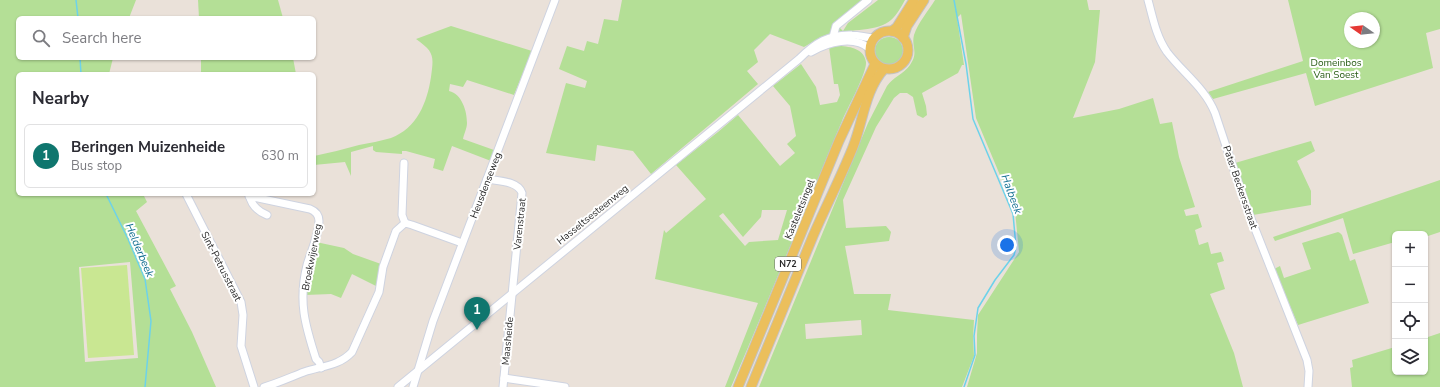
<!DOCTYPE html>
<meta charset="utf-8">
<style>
body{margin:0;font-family:"Nunito Sans",sans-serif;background:#f7f7f7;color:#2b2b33}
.controls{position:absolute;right:12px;bottom:12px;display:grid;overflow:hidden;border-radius:6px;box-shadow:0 1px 3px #0004}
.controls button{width:36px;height:36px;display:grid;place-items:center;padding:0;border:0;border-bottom:1px solid #e1e1e2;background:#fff;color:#2b2b33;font:20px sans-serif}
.compass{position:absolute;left:1344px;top:12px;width:36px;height:36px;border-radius:50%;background:#fff;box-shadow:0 1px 3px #0004;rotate:284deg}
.you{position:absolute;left:1007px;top:245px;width:14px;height:14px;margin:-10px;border:3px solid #fff;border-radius:50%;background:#1a73e8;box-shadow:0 0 0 6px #1a73e833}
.badge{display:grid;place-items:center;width:26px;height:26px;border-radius:50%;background:#0f766e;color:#fff;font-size:13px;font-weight:700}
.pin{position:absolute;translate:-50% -33px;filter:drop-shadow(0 1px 2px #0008)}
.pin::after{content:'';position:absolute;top:21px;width:14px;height:12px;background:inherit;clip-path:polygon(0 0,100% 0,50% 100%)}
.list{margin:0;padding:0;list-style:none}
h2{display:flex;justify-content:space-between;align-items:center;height:52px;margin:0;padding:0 16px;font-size:17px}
h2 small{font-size:13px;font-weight:400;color:#7c7c81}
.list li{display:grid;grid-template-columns:26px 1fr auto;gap:12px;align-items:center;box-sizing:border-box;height:64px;margin:0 8px 8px;padding:0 8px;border:1px solid #e1e1e2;border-radius:6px}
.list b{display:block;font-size:15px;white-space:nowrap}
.list p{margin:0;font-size:13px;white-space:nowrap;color:#7c7c81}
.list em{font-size:13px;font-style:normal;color:#7c7c81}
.icon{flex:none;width:22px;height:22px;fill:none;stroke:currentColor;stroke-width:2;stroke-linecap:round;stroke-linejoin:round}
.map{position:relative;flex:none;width:1440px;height:387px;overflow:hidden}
.search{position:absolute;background:#fff;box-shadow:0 1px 3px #0004;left:16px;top:16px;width:300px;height:44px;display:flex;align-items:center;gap:10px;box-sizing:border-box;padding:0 14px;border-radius:6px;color:#7c7c81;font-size:15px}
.panel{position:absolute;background:#fff;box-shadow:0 1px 3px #0004;left:16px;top:72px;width:300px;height:124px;border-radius:6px}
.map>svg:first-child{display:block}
</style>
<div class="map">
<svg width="1440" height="387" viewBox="0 0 1440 387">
<rect width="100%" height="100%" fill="#eae1d9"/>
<g fill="#b4df96" fill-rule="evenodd">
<path d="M0,0H136L129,18H18V58H113L109,74H18V194H143L147,202L136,211L176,286L170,289L192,332L216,387H0ZM130,262L138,358L85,362L79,267Z"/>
<path d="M198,0H278L283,18H199Z"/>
<path d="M622,0H867L838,26L843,31L848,23L878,0H905C901,7 897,15 891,20C878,32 850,29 834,33C823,35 813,42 804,47L770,34L754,50L758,62L747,71L758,84L651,174L633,151L597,145L595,161L546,153L566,83L585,88L587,81L559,69L567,46L584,51L587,41L598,44L604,19L618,21Z"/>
<path d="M935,0H1087L1089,10H1100L1095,62L1073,118L1119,109L1153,98L1160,124L1172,122L1179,157L1195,207L1184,210L1186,216L1198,214L1202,227L1195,230L1199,245L1208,242L1211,254L1221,252L1224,261L1217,263L1225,289L1210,294L1234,353L1243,387H967L977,353V335L978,315L1019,252L1015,211L976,118L961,14L957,18L964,65H962L958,73L922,93L926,106L927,115L923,118L917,115L913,97L907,93H900L894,98L876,127L843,200L846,228L886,226L891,232L889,241L845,246L854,294H891L888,310L974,320L973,338L974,356L962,387H759L868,123L887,86C893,77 904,74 910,65C919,52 911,47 914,35C918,23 928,11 935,0ZM861,320L862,335L806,339L805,324Z"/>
<path d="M1288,0H1440V29L1426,33L1433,68L1315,106L1306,73L1213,99L1208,92L1303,61ZM1350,18H1374V42H1350Z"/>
<path d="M451,26L532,51L514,95L467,80L463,87L450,84L449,91C462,94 467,111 467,123C467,128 464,134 463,139L494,150L491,161L452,146L443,171L433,168L435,159L406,151H402V154L376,152L373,150V146L351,152V176L345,162L314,165V156C329,153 344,149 359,145C369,143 381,141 391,138C417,128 427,103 431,77C434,55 434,52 416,39Z"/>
<circle cx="889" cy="51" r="14"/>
<path d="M837,46C848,46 864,48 866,62C867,73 847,109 842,121C805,209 769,299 731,387H725L758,303L655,279L664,230L666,233L706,199L676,165L718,132L738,115L780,166L795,153L787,144L796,136L790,106L773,86L801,64L816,87L820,105L837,102L840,95L838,84H834L829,47ZM762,210H787L778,240L749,242L745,246L719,216L723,213L743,237L761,217Z"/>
<path d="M201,58H293L296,74H201Z"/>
<path d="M1311,141L1315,151L1297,161L1311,191V205L1253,215L1235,163Z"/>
<path d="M1440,180V232L1425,237V234H1395V242L1353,254L1343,218L1275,241L1273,237Z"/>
<path d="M1338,232L1340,233L1342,235L1350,261L1355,259L1369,303L1298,325L1274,269L1280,266L1284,278L1311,269L1302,243Z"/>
<path d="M316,242L344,248L353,254L381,264L378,287L352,274L341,298L331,294L305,295L308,269H310Z"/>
<path d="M1440,333V387H1352L1350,368L1353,367L1352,360L1395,347V372H1425V338Z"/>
</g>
<path fill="#c9e792" d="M127,265L134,355L88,358L81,268Z"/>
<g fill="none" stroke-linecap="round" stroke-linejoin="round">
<g stroke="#6dd2ea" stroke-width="1.5">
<path d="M76,0L78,18"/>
<path d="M954,0L966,64L973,119L1013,214L1016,247L1014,255L995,280L978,308L974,336L975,355L964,387"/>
<path d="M80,58L81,74"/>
<path d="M106,194L128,239L145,279L151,321L145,387"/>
</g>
<g stroke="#ced3e0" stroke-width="9">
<g id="minor">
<path d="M1148,0C1153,18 1156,36 1167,52C1183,73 1205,88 1215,113L1246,206L1307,360L1309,371L1308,387"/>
<path d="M833,37L836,26L868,0"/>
<path d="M811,52C828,42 854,35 870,49"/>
<path d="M404,163L402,215L405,223"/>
<path d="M487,179C498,181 518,181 522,193L503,387"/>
<path d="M186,194L241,302L243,315L241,346L254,387"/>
<path d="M249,194C251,205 257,211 267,215"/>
<path d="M249,196L310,209C315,211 319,215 319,221C319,235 311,251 307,265C298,301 305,325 316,359L319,362L321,368"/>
<path d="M504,378L565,387"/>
<path d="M264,387C278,383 291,377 304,372C322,366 339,366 352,352L379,292L383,267L396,231L405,223L412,225L462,243"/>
<path d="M398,387L799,59C815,43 829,34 852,35C860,35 866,38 874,38"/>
<path d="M413,387L433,321L555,0"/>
</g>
</g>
<g stroke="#c3c3c3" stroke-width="11">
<g id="major">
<circle cx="889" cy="50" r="19"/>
<path d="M892,31L897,27L914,0"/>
<path d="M903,38L907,26L924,0"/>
<path d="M738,387L839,141L875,64"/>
<path d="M751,387C772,337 792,286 813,236C826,206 841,177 853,147C863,122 865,90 884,69"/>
</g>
</g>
<use href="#minor" stroke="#fff" stroke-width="7"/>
<use href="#major" stroke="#ebbf5c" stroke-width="9"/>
</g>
<g text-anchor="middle" stroke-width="4" stroke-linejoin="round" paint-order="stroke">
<rect fill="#fff" stroke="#686868" stroke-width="1" x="775" y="257" width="26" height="14" rx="3"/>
<g font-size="9" font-weight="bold" fill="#272727">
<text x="788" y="267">N72</text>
</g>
<g font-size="10" fill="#2e601b" stroke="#fff">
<text x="1336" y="66">Domeinbos<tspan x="1336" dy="12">Van Soest</tspan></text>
</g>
<g font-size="10" fill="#272727" stroke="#fff">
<text transform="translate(485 185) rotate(-69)" y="4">Heusdenseweg</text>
<text transform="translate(1241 187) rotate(71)" y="4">Pater Beckersstraat</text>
<text transform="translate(799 209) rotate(-68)" y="4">Kasteletsingel</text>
<text transform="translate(592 214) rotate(-39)" y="4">Hasseltsesteenweg</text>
<text transform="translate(519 224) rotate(-84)" y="4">Varenstraat</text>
<text transform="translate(311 257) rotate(-79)" y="4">Broekwijerweg</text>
<text transform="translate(222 266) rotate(63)" y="4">Sint-Petrusstraat</text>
<text transform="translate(507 341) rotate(-85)" y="4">Maasheide</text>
</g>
<g font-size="11" font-style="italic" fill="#116e91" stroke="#fff">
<text transform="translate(1012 194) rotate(70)" y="4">Halbeek</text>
<text transform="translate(140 250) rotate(67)" y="4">Helderbeek</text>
</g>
</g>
</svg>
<div class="controls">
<button>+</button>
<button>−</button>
<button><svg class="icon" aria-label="locate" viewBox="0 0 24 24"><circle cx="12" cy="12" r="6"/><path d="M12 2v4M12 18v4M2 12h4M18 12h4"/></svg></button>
<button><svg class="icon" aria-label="layers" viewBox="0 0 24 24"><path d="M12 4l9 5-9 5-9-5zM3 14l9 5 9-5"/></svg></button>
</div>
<svg class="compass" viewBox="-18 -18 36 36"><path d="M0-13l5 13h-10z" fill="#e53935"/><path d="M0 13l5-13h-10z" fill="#7c7c81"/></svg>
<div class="you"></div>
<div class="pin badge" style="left:477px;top:330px">1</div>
<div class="search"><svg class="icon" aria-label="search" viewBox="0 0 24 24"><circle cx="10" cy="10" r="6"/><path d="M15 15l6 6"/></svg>Search here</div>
<section class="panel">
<h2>Nearby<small></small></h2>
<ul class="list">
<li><span class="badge">1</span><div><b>Beringen Muizenheide</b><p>Bus stop</p></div><em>630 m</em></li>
</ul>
</section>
</div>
